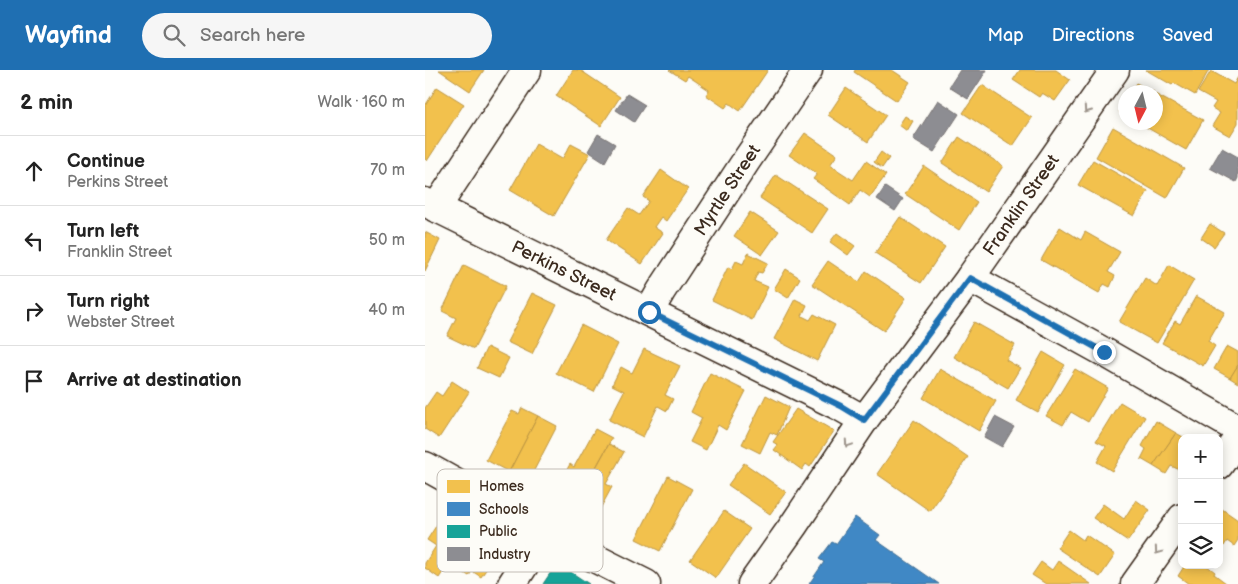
<!DOCTYPE html>
<meta charset="utf-8">
<style>
body{margin:0;font-family:"Balsamiq Sans",sans-serif;background:#f6f6f6;color:#222}
.controls{position:absolute;right:15px;bottom:15px;display:grid;overflow:hidden;border-radius:10px;box-shadow:0 2px 12px #0003}
.controls button{width:45px;height:45px;display:grid;place-items:center;padding:0;border:0;border-bottom:1px solid #e0e0e0;background:#fff;color:#222;font:25px sans-serif}
.compass{position:absolute;left:693px;top:15px;width:45px;height:45px;border-radius:50%;background:#fff;box-shadow:0 2px 12px #0003;rotate:187deg}
.stop{position:absolute;width:15px;height:15px;margin:-11px;border:4px solid #1f6fb2;border-radius:50%;background:#fff}
.stop.end{background:#1f6fb2;border-color:#fff;box-shadow:0 1px 5px #0008}
.list{margin:0;padding:0;list-style:none}
h2{display:flex;justify-content:space-between;align-items:center;height:65px;margin:0;padding:0 20px;font-size:21px}
h2 small{font-size:16px;font-weight:400;color:#767676}
.list li{display:grid;grid-template-columns:32px 1fr auto;gap:15px;align-items:center;box-sizing:border-box;height:70px;padding:0 20px;border-top:1px solid #e0e0e0}
.list b{display:block;font-size:19px;white-space:nowrap}
.list p{margin:0;font-size:16px;white-space:nowrap;color:#767676}
.list em{font-size:16px;font-style:normal;color:#767676}
.icon{flex:none;width:28px;height:28px;fill:none;stroke:currentColor;stroke-width:2;stroke-linecap:round;stroke-linejoin:round}
.map{position:relative;flex:none;width:813px;height:514px;overflow:hidden}
header{display:flex;align-items:center;gap:30px;box-sizing:border-box;height:70px;padding:0 25px;background:#1f6fb2;color:#fff}
header strong{font-size:24px}
nav{display:flex;gap:28px;margin-inline-start:auto;font-size:18px}
.search{width:350px;height:45px;background:#f6f6f6;display:flex;align-items:center;gap:12px;box-sizing:border-box;padding:0 18px;border-radius:28px;color:#767676;font-size:19px}
main{display:flex}
aside{flex:1;background:#fff}
.map>svg:first-child{display:block}
</style>
<header>
<strong>Wayfind</strong>
<div class="search"><svg class="icon" aria-label="search" viewBox="0 0 24 24"><circle cx="10" cy="10" r="6"/><path d="M15 15l6 6"/></svg>Search here</div>
<nav><a>Map</a><a>Directions</a><a>Saved</a></nav>
</header>
<main>
<aside>
<h2>2 min<small>Walk · 160 m</small></h2>
<ul class="list">
<li><svg class="icon" aria-label="ahead" viewBox="0 0 24 24"><path d="M12 20V5M6 11l6-6 6 6"/></svg><div><b>Continue</b><p>Perkins Street</p></div><em>70 m</em></li>
<li><svg class="icon" aria-label="left" viewBox="0 0 24 24"><path d="M17 20v-9H6M10 6l-5 5 5 5"/></svg><div><b>Turn left</b><p>Franklin Street</p></div><em>50 m</em></li>
<li><svg class="icon" aria-label="right" viewBox="0 0 24 24"><path d="M7 20v-9h11M14 6l5 5-5 5"/></svg><div><b>Turn right</b><p>Webster Street</p></div><em>40 m</em></li>
<li><svg class="icon" aria-label="arrive" viewBox="0 0 24 24"><path d="M6 21V4h12l-3 4 3 4H6"/></svg><div><b>Arrive at destination</b></div></li>
</ul>
</aside>
<div class="map">
<svg width="813" height="514" viewBox="0 0 813 514">
<rect width="100%" height="100%" fill="#fdfcf7"/>
<filter id="ink" filterUnits="userSpaceOnUse"><feTurbulence type="fractalNoise" baseFrequency=".02" numOctaves="2"/><feDisplacementMap in="SourceGraphic" scale="10" xChannelSelector="R" yChannelSelector="G"/><feConvolveMatrix kernelMatrix="1 2 1 2 8 2 1 2 1" color-interpolation-filters="sRGB"/></filter>
<g filter="url(#ink)">
<g fill="#f2c14e" stroke="#bb9440">
<path d="M14,0H59L45,21Z"/>
<path d="M148,0H155L195,27L176,56L131,26Z"/>
<path d="M244,0H343L315,41L304,33L300,38L281,25L284,20L263,6L260,10Z"/>
<path d="M430,0H467L485,12L472,31L429,2Z"/>
<path d="M595,0H631L645,10L630,31L617,23L614,27L588,10Z"/>
<path d="M721,0H784L770,25L749,13L747,15Z"/>
<path d="M786,1L809,14L813,7V53L805,66L787,56L795,43L787,38L791,32L773,22Z"/>
<path d="M711,13L729,22H705Z"/>
<path d="M557,15L607,48L588,76L538,43Z"/>
<path d="M12,17L39,34L2,91L0,89V36Z"/>
<path d="M421,18L461,45L443,72L403,45Z"/>
<path d="M730,24L778,50L761,80L712,52H730Z"/>
<path d="M700,31V46L694,42Z"/>
<path d="M480,46L488,51L482,61L474,55Z"/>
<path d="M688,57L759,98L742,128L671,87Z"/>
<path d="M380,63L412,85L405,95L428,110L441,91L461,105L445,127L435,120L425,135L388,109L392,104L364,85Z"/>
<path d="M534,67L578,96L561,122L517,93Z"/>
<path d="M111,74L137,89L146,74L165,84L129,146L85,120Z"/>
<path d="M456,82L464,88L457,98L449,92Z"/>
<path d="M668,90L723,121L709,146L653,115Z"/>
<path d="M499,96L552,132L534,160L480,124Z"/>
<path d="M236,100L263,119L241,151L236,147L229,157L238,163L217,194L181,170L203,138L214,145L224,131L218,127Z"/>
<path d="M351,105L403,139L387,163L335,128Z"/>
<path d="M325,142L354,161L337,185L309,166Z"/>
<path d="M475,147L520,177L496,213L450,183Z"/>
<path d="M785,154L799,163L789,177L776,168Z"/>
<path d="M635,157L656,170L660,162L695,182L683,202L690,206L685,217L679,214L674,223L616,190Z"/>
<path d="M0,162L15,170L0,201Z"/>
<path d="M412,163L430,176L423,185L405,172Z"/>
<path d="M323,183L343,193L337,203L333,202L329,211L343,217L327,250L287,230L303,197L307,199L311,191L318,194Z"/>
<path d="M403,191L434,212L441,201L481,228L459,261L387,214Z"/>
<path d="M39,195L81,216L49,279L22,266L31,248L17,241Z"/>
<path d="M744,195L769,210L732,273L694,252L720,208L732,216Z"/>
<path d="M361,199L375,208L363,228L349,219Z"/>
<path d="M107,223L132,235L107,284L82,272Z"/>
<path d="M771,226L800,242L783,271L790,276L778,296L737,273L750,251L755,254Z"/>
<path d="M370,229L382,235L377,246L385,250L389,244L410,255L392,291L349,269Z"/>
<path d="M549,252L590,275L581,290L595,298L583,318L529,287Z"/>
<path d="M156,255L193,274L169,322L131,303Z"/>
<path d="M802,276L813,282V295L805,308L789,299Z"/>
<path d="M62,277L84,288L74,308L52,298Z"/>
<path d="M219,279L255,296L240,325L248,329L242,341L233,336L218,367L184,350L199,321L187,315L196,297L207,303Z"/>
<path d="M618,282L640,295L613,342L591,330Z"/>
<path d="M813,295V313L805,308Z"/>
<path d="M515,299L571,331L554,361L498,328Z"/>
<path d="M650,299L683,318L663,352L646,342L638,355L621,346Z"/>
<path d="M285,303L321,321L301,360L293,355L281,380L265,372L277,348L266,342Z"/>
<path d="M27,311L44,322L14,368L0,359V338L11,322L17,326Z"/>
<path d="M341,325L364,337L352,365L345,362L335,383L317,374Z"/>
<path d="M695,332L720,347L687,401L672,392L681,376L671,371Z"/>
<path d="M97,338L113,346L84,402L61,390L87,341L94,344Z"/>
<path d="M371,339L409,361L385,397L381,394L377,400L349,380L353,375L348,372Z"/>
<path d="M113,346L132,356L103,412L84,402Z"/>
<path d="M489,350L543,387L505,441L452,404Z"/>
<path d="M731,351L751,363L728,396L716,389L721,379L717,376Z"/>
<path d="M170,359L187,368L148,439L127,427L145,394L149,397Z"/>
<path d="M751,363L760,368H757V397L755,400L746,396L741,404L728,396Z"/>
<path d="M184,374L199,382L181,414L187,417L169,450L148,439Z"/>
<path d="M319,393L361,422L345,444L303,415Z"/>
<path d="M243,406L267,419L235,481L211,469Z"/>
<path d="M711,430L725,440L703,471L668,448L678,434L699,449Z"/>
<path d="M22,439L46,455L39,467L44,471L28,496L24,493L14,508L0,498V493L11,476L2,470Z"/>
<path d="M797,439L813,450V470L809,476L802,471L799,476L794,473V443Z"/>
<path d="M299,441L325,459L291,508L265,490Z"/>
<path d="M644,460L658,470L661,465L690,485L675,507L632,478Z"/>
<path d="M51,463L69,475L64,482L70,486L56,507L47,501L44,506L28,496L44,471H46Z"/>
<path d="M633,491L666,514H621L607,505L616,492L627,500Z"/>
<path d="M760,495H781L790,502L789,504L801,513L800,514H764L753,506Z"/>
</g>
<path fill="#3f88c5" stroke="#3e6c93" d="M430,447L455,465L451,470L514,514H384L399,492L394,489L407,472L411,474Z"/>
<path fill="#17a398" stroke="#227f73" d="M132,493L164,514H118Z"/>
<g fill="#8d8d92" stroke="#746f6f">
<path d="M535,0H562L543,29L524,17Z"/>
<path d="M202,24L220,35L209,52L191,40Z"/>
<path d="M513,30L534,44L509,82L488,69Z"/>
<path d="M173,64L190,74L180,92L163,81Z"/>
<path d="M797,78L813,87V108L811,112L785,98Z"/>
<path d="M460,117L478,129L470,141L452,129Z"/>
<path d="M570,347L589,357L577,377L559,367Z"/>
</g>
<g fill="none" stroke-linecap="round" stroke-linejoin="round">
<g stroke="#3b2a1e" stroke-width="31">
<g id="minor">
<path id="s1" d="M0,132L416,337L439,350"/>
<path d="M11,138L102,0"/>
<path d="M545,208L679,282L813,359"/>
<path id="s2" d="M224,242L236,221L321,91L383,0"/>
<path d="M794,395L813,368"/>
<path d="M0,396L120,463L221,514"/>
<path d="M87,514L120,463"/>
<path id="s3" d="M327,514L368,456L439,350L545,208L690,0"/>
<path d="M710,514L757,448"/>
</g>
</g>
<use href="#minor" stroke="#fdfcf7" stroke-width="28"/>
</g>
<defs><path id="oneway-chevron" d="M-2-3.5L2.5 0L-2 3.5" fill="none" stroke-width="1.6" stroke-linecap="round" stroke-linejoin="round" transform="scale(1.25)"/></defs>
<g stroke="#9c938a">
<use href="#oneway-chevron" transform="translate(662 40) rotate(125)"/>
<use href="#oneway-chevron" transform="translate(423 374) rotate(124)"/>
<use href="#oneway-chevron" transform="translate(733 481) rotate(125)"/>
</g>
</g>
<g fill="none" stroke-linecap="round" stroke-linejoin="round" filter="url(#ink)">
<path stroke="#1f6fb2" stroke-width="6" d="M224,242L416,336L439,350L545,208L679,282"/>
</g>
<g text-anchor="middle" stroke-width="5" stroke-linejoin="round" paint-order="stroke">
<g font-size="18" fill="#3b2a1e" stroke="#fdfcf7">
<text dy="6" stroke="none"><textPath href="#s2" startOffset="145">Myrtle Street</textPath></text>
<text dy="6" stroke="none"><textPath href="#s3" startOffset="465">Franklin Street</textPath></text>
<text dy="6" stroke="none"><textPath href="#s1" startOffset="155">Perkins Street</textPath></text>
</g>
</g>
<rect x="12" y="399" width="166" height="103" rx="8" fill="#fdfcf7" stroke="#c3bdb6" stroke-width="1"/>
<rect x="22" y="410" width="23" height="13" fill="#f2c14e"/>
<rect x="22" y="432" width="23" height="14" fill="#3f88c5"/>
<rect x="22" y="455" width="23" height="13" fill="#17a398"/>
<rect x="22" y="477" width="23" height="14" fill="#8d8d92"/>
<g font-size="14" fill="#3b2a1e">
<text x="54" y="421">Homes</text>
<text x="54" y="444">Schools</text>
<text x="54" y="466">Public</text>
<text x="54" y="489">Industry</text>
</g>
</svg>
<div class="controls">
<button>+</button>
<button>−</button>
<button><svg class="icon" aria-label="layers" viewBox="0 0 24 24"><path d="M12 4l9 5-9 5-9-5zM3 14l9 5 9-5"/></svg></button>
</div>
<svg class="compass" viewBox="-18 -18 36 36"><path d="M0-13l5 13h-10z" fill="#e53935"/><path d="M0 13l5-13h-10z" fill="#767676"/></svg>
<div class="stop" style="left:224px;top:242px"></div>
<div class="stop end" style="left:679px;top:282px"></div>
</div>
</main>
